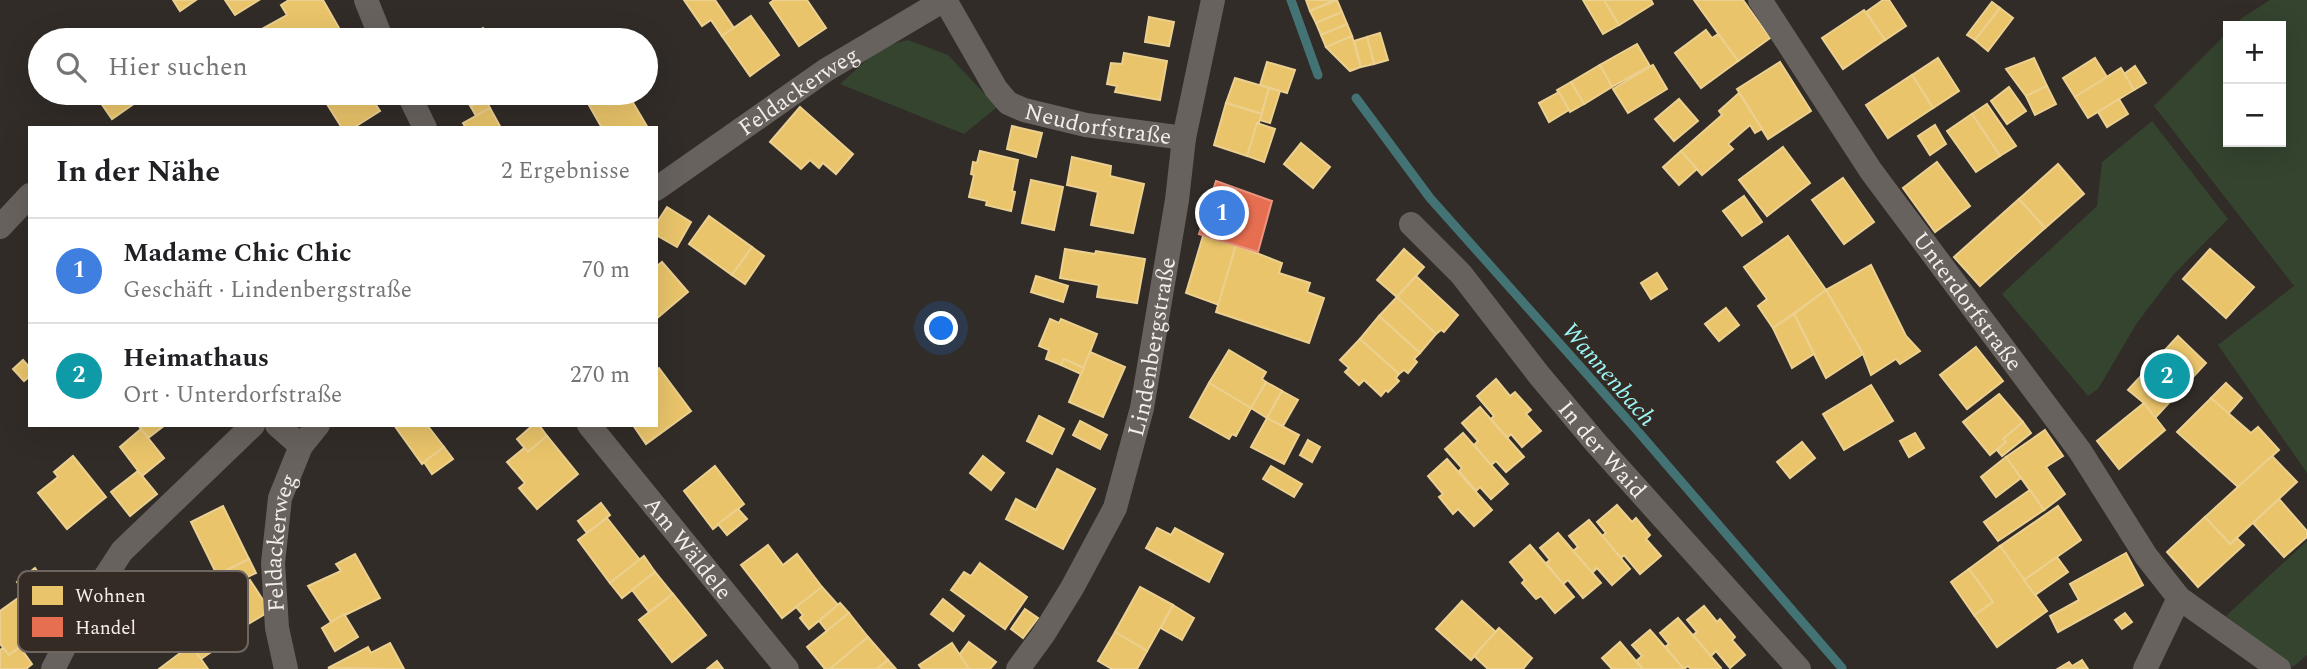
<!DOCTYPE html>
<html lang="de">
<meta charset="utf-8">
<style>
body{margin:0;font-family:Spectral,serif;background:#f6f6f6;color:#202124}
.controls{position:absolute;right:21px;top:21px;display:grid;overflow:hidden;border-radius:0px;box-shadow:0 7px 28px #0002}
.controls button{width:63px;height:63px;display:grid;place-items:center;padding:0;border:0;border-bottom:2px solid #e0e0e0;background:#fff;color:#202124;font:35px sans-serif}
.you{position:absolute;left:942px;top:329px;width:24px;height:24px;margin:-18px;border:5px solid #fff;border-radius:50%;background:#1a73e8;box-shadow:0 0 0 10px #1a73e833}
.badge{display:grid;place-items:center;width:46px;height:46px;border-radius:50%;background:#d93025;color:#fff;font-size:23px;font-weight:700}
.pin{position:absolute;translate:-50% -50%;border:4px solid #fff;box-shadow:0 2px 7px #0006}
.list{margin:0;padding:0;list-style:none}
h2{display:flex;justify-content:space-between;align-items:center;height:91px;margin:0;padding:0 28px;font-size:30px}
h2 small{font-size:23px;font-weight:400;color:#757577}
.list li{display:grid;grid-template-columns:46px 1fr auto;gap:21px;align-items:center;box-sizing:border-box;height:105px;padding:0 28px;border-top:2px solid #e0e0e0}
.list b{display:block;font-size:26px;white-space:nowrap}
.list p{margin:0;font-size:23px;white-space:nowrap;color:#757577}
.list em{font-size:23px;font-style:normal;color:#757577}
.icon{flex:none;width:38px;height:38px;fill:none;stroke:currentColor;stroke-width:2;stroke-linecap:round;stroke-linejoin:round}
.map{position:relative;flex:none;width:2307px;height:669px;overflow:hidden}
.search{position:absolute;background:#fff;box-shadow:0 7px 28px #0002;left:28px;top:28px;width:630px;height:77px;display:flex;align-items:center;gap:18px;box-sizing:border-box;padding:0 24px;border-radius:38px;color:#757577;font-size:26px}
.panel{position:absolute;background:#fff;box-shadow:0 7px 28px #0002;left:28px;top:126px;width:630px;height:301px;border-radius:0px}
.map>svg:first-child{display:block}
</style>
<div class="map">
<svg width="2307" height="669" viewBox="0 0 2307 669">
<rect width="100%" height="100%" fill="#322c28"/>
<g fill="#34442f">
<path d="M2270,0H2307V473L2218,345L2294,286L2154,106L2228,32V142H2281V26H2234L2242,18Z"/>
<path d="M908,40L948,55L997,107L964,134L840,84L881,47Z"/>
<path d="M2152,121L2228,219L2174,274L2137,323L2098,389L2088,396L2002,294L2097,206L2102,162Z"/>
<path d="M2307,541V655L2293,667L2226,616Z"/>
</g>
<g fill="#e9c46a" stroke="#ecd090" stroke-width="2">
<path d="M173,0H196L180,11Z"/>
<path d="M225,0H259L235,15Z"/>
<path d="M289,0H323L343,35L334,40H268L262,29L287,15L281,5Z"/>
<path d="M684,0H715L734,28L722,36L711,20L702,26Z"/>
<path d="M774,0H807L826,28L799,46L770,3Z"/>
<path d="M1306,0H1335L1310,11Z"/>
<path d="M1337,0L1342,12L1316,23L1310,11Z"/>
<path d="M1583,0H1604L1619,25L1603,34Z"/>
<path d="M1604,0H1651L1653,4L1619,25Z"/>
<path d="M1694,0H1743L1770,38L1738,61Z"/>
<path d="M1883,0H1889L1906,26L1885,40L1866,12Z"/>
<path d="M1992,2L2000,8L1975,40L1967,35Z"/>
<path d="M2000,8L2013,18L1988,51L1975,40Z"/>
<path d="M1864,10L1885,40L1843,69L1822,38Z"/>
<path d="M1342,12L1347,24L1321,35L1316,23Z"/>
<path d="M751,16L779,55L750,76L722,36Z"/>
<path d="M1149,17L1174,22L1169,46L1145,42Z"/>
<path d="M1347,24L1352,36L1326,47L1321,35Z"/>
<path d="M483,28L491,40H463Z"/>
<path d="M608,29L615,40H590Z"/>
<path d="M1706,30L1712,38L1718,34L1738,61L1701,88L1675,53Z"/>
<path d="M88,32L94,40H77Z"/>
<path d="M1380,33L1388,60L1374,64L1367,37Z"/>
<path d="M1352,36L1361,67L1350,71L1326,47Z"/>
<path d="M1367,37L1374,64L1361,67L1354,41Z"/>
<path d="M1637,44L1650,66L1612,87L1600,65Z"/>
<path d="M1124,53L1167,61L1160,100L1115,92L1117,86L1107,84L1111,63L1122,64Z"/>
<path d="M1938,58L1959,91L1933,108L1912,75Z"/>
<path d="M2034,58L2047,86L2026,96L2006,69Z"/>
<path d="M2095,58L2107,77L2075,97L2063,78Z"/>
<path d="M1267,62L1295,70L1287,93L1260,85Z"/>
<path d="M1780,62L1811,111L1768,139L1737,89Z"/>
<path d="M1600,65L1612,87L1584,104L1571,82Z"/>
<path d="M1653,65L1667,89L1628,113L1613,89Z"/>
<path d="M2135,66L2146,83L2134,90L2124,74Z"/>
<path d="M2121,68L2134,90L2088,118L2075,97Z"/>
<path d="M1912,75L1933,108L1888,138L1866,105Z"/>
<path d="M1235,78L1269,88L1262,114L1226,103Z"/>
<path d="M1571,82L1584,104L1570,112L1557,90Z"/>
<path d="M2047,86L2056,104L2035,115L2026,96Z"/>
<path d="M2009,87L2026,111L2007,124L1991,101Z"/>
<path d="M1269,88L1280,91L1270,123L1260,120Z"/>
<path d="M1559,92L1569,110L1549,122L1539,103Z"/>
<path d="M68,93H87L75,102Z"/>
<path d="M100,93H128L135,103L112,119L96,96Z"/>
<path d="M320,93H368L380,111L353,128H342Z"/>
<path d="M462,93H493L471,107Z"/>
<path d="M582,93H602L609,105L628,94L648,128H602Z"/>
<path d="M1739,93L1762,129L1755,133L1750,125L1728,144L1733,149L1702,175L1681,151L1722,115L1719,111Z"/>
<path d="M485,98L490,108L476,116L471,107Z"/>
<path d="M1679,99L1698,121L1674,141L1655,119Z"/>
<path d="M2119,99L2128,114L2107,127L2098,112Z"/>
<path d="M1226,103L1262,114L1247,156L1214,145Z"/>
<path d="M1987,104L2016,146L2000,156L1972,114Z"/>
<path d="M800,107L853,154L836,174L823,163L819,168L810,160L801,169L770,142Z"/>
<path d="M490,108L501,128H466L463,123Z"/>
<path d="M1972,114L2000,156L1976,172L1947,131Z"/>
<path d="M1257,123L1275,129L1264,162L1247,156Z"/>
<path d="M1935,125L1946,144L1930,155L1918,136Z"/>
<path d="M1012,126L1042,133L1036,157L1007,149Z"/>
<path d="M1301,143L1330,167L1313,188L1284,164Z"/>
<path d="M1783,147L1810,183L1767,216L1739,180Z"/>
<path d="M980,151L1018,160L1012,191L1015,192L1011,211L986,205L987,201L969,197L974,175L971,174L973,162L977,163Z"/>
<path d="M1681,151L1697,169L1679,185L1663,167Z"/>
<path d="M1072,157L1111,166L1110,176L1144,184L1133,233L1091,225L1098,192L1067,185Z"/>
<path d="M1937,162L1970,206L1935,232L1903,188Z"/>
<path d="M2058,164L2084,194L2045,228L2019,199Z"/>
<path d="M1843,178L1874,222L1844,244L1812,200Z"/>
<path d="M1031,180L1063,187L1054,230L1022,223Z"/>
<path d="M1744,196L1762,222L1742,236L1723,211Z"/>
<path d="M2019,199L2045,228L1980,286L1954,257Z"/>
<path d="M667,207L691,222L677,247L656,235V224Z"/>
<path d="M709,216L752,247L732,275L689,244Z"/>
<path d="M1203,236L1236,245L1219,305L1186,293Z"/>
<path d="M1788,236L1826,290L1773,328L1758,306L1767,299L1744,267Z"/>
<path d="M1236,245L1282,263L1279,273L1310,283L1307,292L1324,298L1309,343L1216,312Z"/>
<path d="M752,247L764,256L745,284L732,275Z"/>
<path d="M1065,249L1095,254L1096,251L1145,259L1137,303L1097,297L1099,285L1060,278Z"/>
<path d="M1404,249L1424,267L1397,297L1377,280Z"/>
<path d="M2210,249L2254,287L2226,318L2183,279Z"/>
<path d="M662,262L688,292L656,319V267Z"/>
<path d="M1871,265L1906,336L1920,351L1900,364L1896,359L1871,375L1863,354L1826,290Z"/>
<path d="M1657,273L1667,289L1651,299L1641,283Z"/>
<path d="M1036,276L1068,286L1063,302L1031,292Z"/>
<path d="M1416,276L1458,315L1444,332L1441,330L1436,334L1397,297Z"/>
<path d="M1826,290L1863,354L1826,378L1794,314Z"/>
<path d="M1397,297L1436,334L1420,353L1379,316Z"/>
<path d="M1726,308L1739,325L1719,341L1705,324Z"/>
<path d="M1794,314L1814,354L1792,368L1773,328Z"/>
<path d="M1379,316L1420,353L1414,359L1417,362L1408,373L1404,370L1399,374L1360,339Z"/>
<path d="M1050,319L1059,323L1061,319L1097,334L1084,368L1064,359L1061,365L1046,359L1049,350L1039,346Z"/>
<path d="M2178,336L2206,363L2155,418L2144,403L2128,390Z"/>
<path d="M1360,339L1399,374L1396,378L1399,381L1388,392L1386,390L1381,396L1364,380L1359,385L1345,372L1349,368L1340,360Z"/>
<path d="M1976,347L2003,381L1967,409L1940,375Z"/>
<path d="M1229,350L1266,372L1262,379L1266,382L1251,408L1209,383Z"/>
<path d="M1090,352L1125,367L1103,417L1069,402Z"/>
<path d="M1064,359L1084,368L1081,374L1061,365Z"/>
<path d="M23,360L30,368V376L24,381L13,369Z"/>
<path d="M659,368L691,411L646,444L633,425H656V370Z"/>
<path d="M1496,379L1510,396L1515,392L1531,410L1526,414L1541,431L1522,447L1511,434L1507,438L1491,419L1494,416L1477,396Z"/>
<path d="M1266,382L1282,391L1267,418L1251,408Z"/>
<path d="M1209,383L1251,408L1236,436L1232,434L1229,439L1190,417Z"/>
<path d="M2226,383L2242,398L2228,414L2211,398Z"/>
<path d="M1871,385L1893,421L1844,450L1823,414Z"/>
<path d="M1282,391L1298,400L1283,426L1267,418Z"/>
<path d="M1999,394L2023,422L2003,439L2006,442L1990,455L1963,422Z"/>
<path d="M2211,398L2251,433L2258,427L2279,450L2238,487L2177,432Z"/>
<path d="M2144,403L2165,430L2119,469L2097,441Z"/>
<path d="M1480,407L1524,457L1506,472L1496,461L1491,465L1474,445L1478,441L1462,423Z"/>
<path d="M1039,416L1064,429L1052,454L1027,441Z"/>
<path d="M1267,418L1299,435L1284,464L1251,447Z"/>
<path d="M1080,421L1107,435L1100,449L1073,435Z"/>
<path d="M2023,422L2031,433L2002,456L1997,450L2006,442L2003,439Z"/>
<path d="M138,425H165L148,438Z"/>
<path d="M394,425H427L444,447L422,464Z"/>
<path d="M533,425H539L547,436L528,452L517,439Z"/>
<path d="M141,429L164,458L142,476L120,447Z"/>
<path d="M2045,430L2063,456L2046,467L2065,494L2044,510L2006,457Z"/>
<path d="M1463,433L1508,484L1491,499L1480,487L1476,491L1459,471L1462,468L1445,449Z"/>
<path d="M1915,433L1924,448L1909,457L1900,441Z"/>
<path d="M547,436L578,474L537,509L519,488L525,483L507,462L524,448L528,452Z"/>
<path d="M1308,440L1320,447L1312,462L1300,455Z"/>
<path d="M1802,442L1815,458L1790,478L1777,462Z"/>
<path d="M444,447L453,459L432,474L424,462Z"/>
<path d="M73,456L106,497L67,529L38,493L58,477L54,472Z"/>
<path d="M983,456L1004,473L991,490L970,473Z"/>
<path d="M2272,456L2297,482L2230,544L2205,517Z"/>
<path d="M2006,457L2021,478L1996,497L1981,477Z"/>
<path d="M1447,459L1492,510L1474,526L1458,509L1453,514L1439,497L1443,494L1428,476Z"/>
<path d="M715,466L744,504L713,529L684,491Z"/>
<path d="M1271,466L1302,484L1294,497L1263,479Z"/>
<path d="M1057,469L1095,489L1063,549L1006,519L1016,499L1036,510Z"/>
<path d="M138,471L157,494L130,516L111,492Z"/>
<path d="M2030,490L2044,510L1998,541L1984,522Z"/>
<path d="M2279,499L2307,531V537L2284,557L2253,523Z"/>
<path d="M601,503L610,515L587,533L578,521Z"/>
<path d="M1617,505L1632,522L1636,518L1650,535L1646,539L1661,556L1640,574L1624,555L1621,558L1602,536L1606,533L1597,522Z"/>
<path d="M223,506L249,559L217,575L191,522Z"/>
<path d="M2058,506L2081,540L2024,580L2000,546Z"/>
<path d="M738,509L747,519L727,535L718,524Z"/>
<path d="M2205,517L2230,544L2237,538L2244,545L2198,587L2167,552Z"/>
<path d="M607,518L640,560L610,583L578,540Z"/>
<path d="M1589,520L1630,569L1612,585L1597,568L1592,573L1573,551L1578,547L1569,536Z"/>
<path d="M1157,528L1171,535L1175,528L1223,554L1209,582L1146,548Z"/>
<path d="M1558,533L1601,583L1583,598L1568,580L1563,584L1546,563L1550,560L1540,548Z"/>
<path d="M768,545L783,565L797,554L822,587L782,618L741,565Z"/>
<path d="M1530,545L1574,597L1555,613L1541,596L1536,599L1522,583L1525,580L1510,562Z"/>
<path d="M2000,546L2047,611L1997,647L1974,615L1993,602L1969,569Z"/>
<path d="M2126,553L2143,585L2058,632L2050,616L2079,600L2070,584Z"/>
<path d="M355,554L380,598L331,622L308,586L341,571L336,564Z"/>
<path d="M644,556L655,572L622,598L610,583Z"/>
<path d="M2057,557L2068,572L2035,595L2024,580Z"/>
<path d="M249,559L256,573L223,589L217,575Z"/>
<path d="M980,563L1027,597L1005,629L951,590L964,572L971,576Z"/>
<path d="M35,568L67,614L9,655L0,644V611L25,593L17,582Z"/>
<path d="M1969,569L1993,602L1974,615L1951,582Z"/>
<path d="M655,572L673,594L649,612L632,590Z"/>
<path d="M250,580L270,611L245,626L226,596Z"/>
<path d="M822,587L838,605L809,629L800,618L803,615L796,607Z"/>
<path d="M1140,587L1173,605L1147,651L1115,632Z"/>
<path d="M673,594L706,635L672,662L639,620Z"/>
<path d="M943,599L964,616L953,631L931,614Z"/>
<path d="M1462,601L1496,632L1471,660L1436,629Z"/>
<path d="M840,603L849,613L827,631L819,621Z"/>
<path d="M1173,605L1194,618L1182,640L1161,628Z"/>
<path d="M1704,606L1717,622L1720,619L1735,637L1732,640L1745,655L1730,668L1716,651L1711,656L1693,635L1697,632L1687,620Z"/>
<path d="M1025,609L1038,618L1023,638L1011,629Z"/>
<path d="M849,613L868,637L830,669H825L807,647Z"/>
<path d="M2125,613L2132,622L2122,629L2115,620Z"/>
<path d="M344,614L358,637L335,651L322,628Z"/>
<path d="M1678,618L1721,668L1720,669H1691L1688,666L1684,669L1665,647L1669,644L1660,633Z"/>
<path d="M205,623L221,644L211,652L195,631Z"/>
<path d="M1499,628L1532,658L1523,669H1488L1474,656Z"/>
<path d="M1650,630L1665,647L1684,669H1643L1636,661L1642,656L1632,645Z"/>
<path d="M195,631L211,652L201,659L185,638Z"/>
<path d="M1115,632L1147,651L1137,669H1112L1098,661Z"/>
<path d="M868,637L888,660L877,669H830Z"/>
<path d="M969,642L996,662L990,669H969L959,655Z"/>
<path d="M1620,642L1636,661L1643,669H1612L1602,658Z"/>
<path d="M390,643L404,669L328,668L368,647L371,653Z"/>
<path d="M952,643L969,669H922L919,665Z"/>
<path d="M191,645L208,669H159Z"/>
<path d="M20,647L32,664L26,669H0V650L3,648L9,655Z"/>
<path d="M888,660L896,669H877Z"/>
<path d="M2082,660L2088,669L2059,668L2069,662L2072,666Z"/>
<path d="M717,661L723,669H707Z"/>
</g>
<path fill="#e76f51" stroke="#eb957f" stroke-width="2" d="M1216,181L1272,201L1258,252L1199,234Z"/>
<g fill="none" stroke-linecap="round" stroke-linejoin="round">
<g stroke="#437374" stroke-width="9">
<path d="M1291,0L1318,75"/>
<path d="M1356,98L1430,198L1635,428L1842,668"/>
</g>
<g stroke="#68625e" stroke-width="24">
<path d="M366,0L382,40"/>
<path id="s1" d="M945,0L996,89L1008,103L1024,110L1086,125L1184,138"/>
<path id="s2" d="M1760,0L1871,171L2080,451L2146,556L2179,598L2279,669"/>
<path d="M408,93L425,128"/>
<path id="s3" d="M656,189L826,70L944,0"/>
<path id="s4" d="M1411,224L1461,274L1539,375L1596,443L1799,669"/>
<path d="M0,227L30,195"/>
<path d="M277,425L301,446"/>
<path id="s5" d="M589,425L787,669"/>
<path d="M53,669L84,609L122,551L253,425"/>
<path id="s6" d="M286,669L277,628L273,563L280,498L301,446L318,425"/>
<path id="s7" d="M1018,669L1043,635L1072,588L1115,508L1142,408L1177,200L1184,138L1213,0"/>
<path d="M2145,669L2179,598"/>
</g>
</g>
<g text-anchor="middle" stroke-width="7" stroke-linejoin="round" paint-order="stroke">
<g font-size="23" fill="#f4ede9" stroke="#352b25">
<text dy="8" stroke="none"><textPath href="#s3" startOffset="173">Feldackerweg</textPath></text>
<text dy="8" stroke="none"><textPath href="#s1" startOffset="214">Neudorfstraße</textPath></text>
<text dy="8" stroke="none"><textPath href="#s2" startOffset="366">Unterdorfstraße</textPath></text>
<text dy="8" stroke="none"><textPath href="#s7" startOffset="354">Lindenbergstraße</textPath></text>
<text dy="8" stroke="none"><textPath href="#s4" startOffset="296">In der Waid</textPath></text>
<text dy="8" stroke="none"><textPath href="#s6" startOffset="128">Feldackerweg</textPath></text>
<text dy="8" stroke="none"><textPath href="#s5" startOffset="158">Am Wäldele</textPath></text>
</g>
<g font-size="24" font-style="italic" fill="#9bf6f6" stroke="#352b25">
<text transform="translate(1609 374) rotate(49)" y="8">Wannenbach</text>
</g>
</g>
<rect x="18" y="571" width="230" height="81" rx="10" fill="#352b25" stroke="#6e6560" stroke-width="2"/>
<rect x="32" y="586" width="31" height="19" fill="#e9c46a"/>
<rect x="32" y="617" width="31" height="20" fill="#e76f51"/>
<g font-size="19" fill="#f4ede9">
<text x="75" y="602">Wohnen</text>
<text x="75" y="634">Handel</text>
</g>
</svg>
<div class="controls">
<button>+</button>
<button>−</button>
</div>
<div class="you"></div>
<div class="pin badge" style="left:1222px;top:213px;background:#3f7fe0">1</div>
<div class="pin badge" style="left:2167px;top:376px;background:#0f9aa8">2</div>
<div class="search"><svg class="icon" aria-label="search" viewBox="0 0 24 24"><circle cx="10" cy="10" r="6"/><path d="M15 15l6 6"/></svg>Hier suchen</div>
<section class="panel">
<h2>In der Nähe<small>2 Ergebnisse</small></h2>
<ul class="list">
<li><span class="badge" style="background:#3f7fe0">1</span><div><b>Madame Chic Chic</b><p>Geschäft · Lindenbergstraße</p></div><em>70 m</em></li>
<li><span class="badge" style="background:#0f9aa8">2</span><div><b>Heimathaus</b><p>Ort · Unterdorfstraße</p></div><em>270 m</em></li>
</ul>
</section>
</div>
